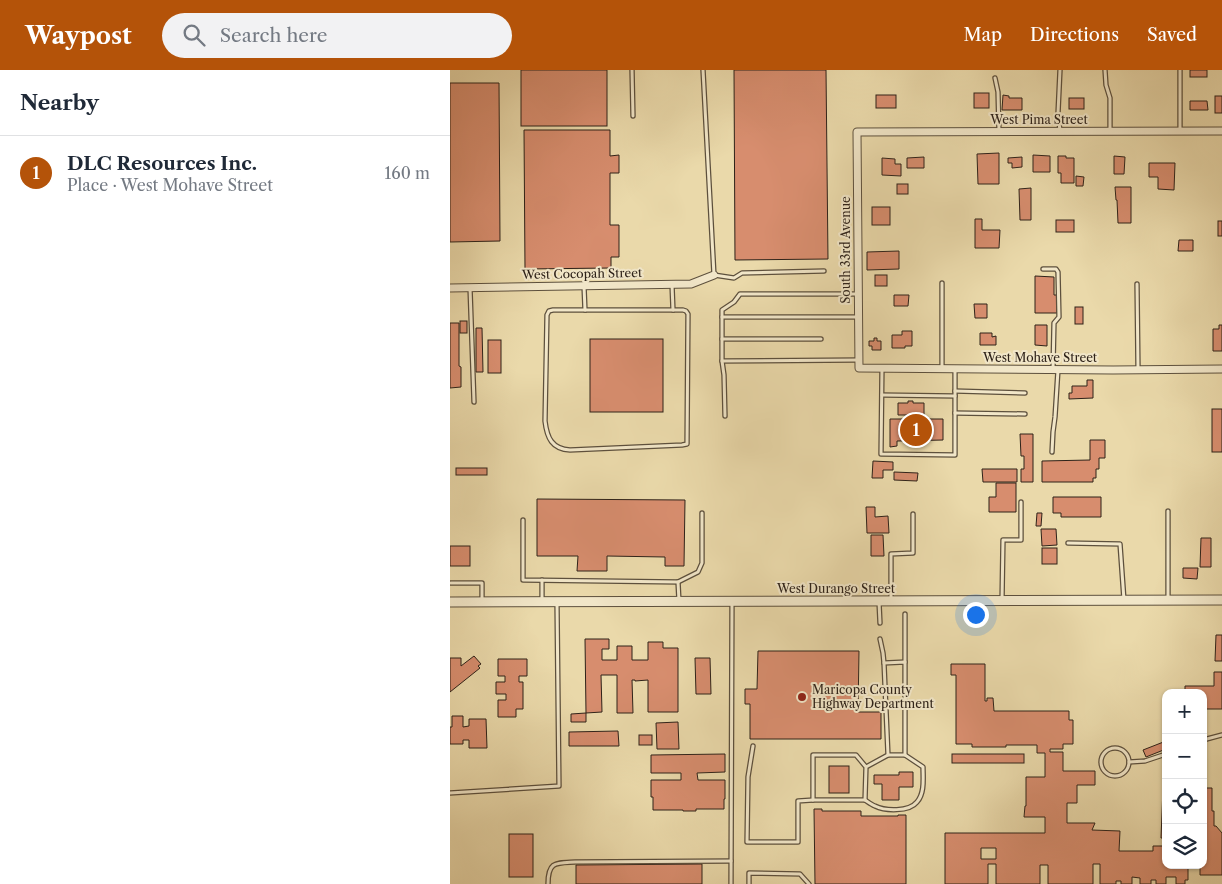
<!DOCTYPE html>
<meta charset="utf-8">
<style>
body{margin:0;font-family:"Libre Caslon Text",serif;background:#f2f2f3;color:#1f2937}
.controls{position:absolute;right:15px;bottom:15px;display:grid;overflow:hidden;border-radius:10px;box-shadow:0 1px 4px #0004}
.controls button{width:45px;height:45px;display:grid;place-items:center;padding:0;border:0;border-bottom:1px solid #e0e1e3;background:#fff;color:#1f2937;font:25px sans-serif}
.you{position:absolute;left:525px;top:544px;width:18px;height:18px;margin:-12px;border:4px solid #fff;border-radius:50%;background:#1a73e8;box-shadow:0 0 0 8px #1a73e833}
.badge{display:grid;place-items:center;width:32px;height:32px;border-radius:50%;background:#b45309;color:#fff;font-size:16px;font-weight:700}
.pin{position:absolute;translate:-50% -50%;border:2px solid #fff;box-shadow:0 1px 5px #0006}
.list{margin:0;padding:0;list-style:none}
h2{display:flex;justify-content:space-between;align-items:center;height:65px;margin:0;padding:0 20px;font-size:21px}
h2 small{font-size:16px;font-weight:400;color:#747a83}
.list li{display:grid;grid-template-columns:32px 1fr auto;gap:15px;align-items:center;box-sizing:border-box;height:75px;padding:0 20px;border-top:1px solid #e0e1e3}
.list b{display:block;font-size:19px;white-space:nowrap}
.list p{margin:0;font-size:16px;white-space:nowrap;color:#747a83}
.list em{font-size:16px;font-style:normal;color:#747a83}
.icon{flex:none;width:28px;height:28px;fill:none;stroke:currentColor;stroke-width:2;stroke-linecap:round;stroke-linejoin:round}
.map{position:relative;flex:none;width:772px;height:814px;overflow:hidden}
header{display:flex;align-items:center;gap:30px;box-sizing:border-box;height:70px;padding:0 25px;background:#b45309;color:#fff}
header strong{font-size:24px}
nav{display:flex;gap:28px;margin-inline-start:auto;font-size:18px}
.search{width:350px;height:45px;background:#f2f2f3;display:flex;align-items:center;gap:12px;box-sizing:border-box;padding:0 18px;border-radius:28px;color:#747a83;font-size:19px}
main{display:flex}
aside{flex:1;background:#fff}
.map>svg:first-child{display:block}
</style>
<header>
<strong>Waypost</strong>
<div class="search"><svg class="icon" aria-label="search" viewBox="0 0 24 24"><circle cx="10" cy="10" r="6"/><path d="M15 15l6 6"/></svg>Search here</div>
<nav><a>Map</a><a>Directions</a><a>Saved</a></nav>
</header>
<main>
<aside>
<h2>Nearby<small></small></h2>
<ul class="list">
<li><span class="badge">1</span><div><b>DLC Resources Inc.</b><p>Place · West Mohave Street</p></div><em>160 m</em></li>
</ul>
</aside>
<div class="map">
<svg width="772" height="814" viewBox="0 0 772 814">
<rect width="100%" height="100%" fill="#ead9aa"/>
<filter id="stains"><feTurbulence type="fractalNoise" baseFrequency=".004" numOctaves="4"/><feColorMatrix values="0 0 0 0 .2 0 0 0 0 .09 0 0 0 0 .02 0 0 0 .5 -.17"/></filter>
<radialGradient id="worn" r=".72"><stop offset=".6" stop-color="#630" stop-opacity="0"/><stop offset="1" stop-color="#630" stop-opacity=".3"/></radialGradient>
<g fill="#d78d6e" stroke="#2e2219" fill-rule="evenodd">
<rect x="71" y="0" width="86" height="56"/>
<path d="M284,0H376L378,189L285,190Z"/>
<rect x="740" y="0" width="17" height="7"/>
<path d="M0,13H49L50,171L0,172Z"/>
<rect x="524" y="23" width="15" height="15"/>
<rect x="426" y="25" width="20" height="13"/>
<path d="M553,25L559,26V28H572V40H552Z"/>
<rect x="765" y="26" width="7" height="17"/>
<rect x="619" y="28" width="15" height="11"/>
<path d="M740,31H757L758,40H740Z"/>
<path d="M74,60H160V86L169,85V103H160V155H169V187H161V198L75,199Z"/>
<path d="M549,83V114H528L527,84Z"/>
<path d="M583,85L600,86V102H583Z"/>
<path d="M608,86H616V88H624V113H611V103H608Z"/>
<path d="M664,86L675,87L674,104H664Z"/>
<path d="M474,87V98H457V88Z"/>
<path d="M572,87V97L562,98V93H558V88Z"/>
<path d="M432,88L445,89V94H451V106L432,105Z"/>
<path d="M699,93H725L724,120L708,119V107H699Z"/>
<path d="M626,106L634,107L633,116H626Z"/>
<rect x="447" y="114" width="11" height="10"/>
<path d="M665,117H681V153H668L667,130H666Z"/>
<path d="M581,118V150H570L569,119Z"/>
<rect x="422" y="137" width="18" height="18"/>
<path d="M525,149H532V160H550L549,178H525Z"/>
<rect x="606" y="150" width="18" height="12"/>
<rect x="768" y="151" width="4" height="15"/>
<path d="M729,170H743V181H728Z"/>
<path d="M449,181V199L417,200V182Z"/>
<rect x="425" y="205" width="12" height="11"/>
<path d="M585,206L604,207V225H607V243H585Z"/>
<path d="M444,225H459L458,236H444Z"/>
<path d="M524,234H537V248H525Z"/>
<rect x="625" y="237" width="8" height="17"/>
<rect x="10" y="251" width="7" height="12"/>
<path d="M0,253H9V296L11,297V317L0,318Z"/>
<path d="M585,255H597V276L585,275Z"/>
<path d="M769,255H772V281H763V259H769Z"/>
<path d="M26,258H32L33,302H26Z"/>
<path d="M452,261H462V276H455V278H442V265H452Z"/>
<path d="M530,263H542V267L546,266V275H530Z"/>
<path d="M424,268H427V271H431V280H422V276H419V271H424Z"/>
<rect x="140" y="269" width="73" height="73"/>
<rect x="38" y="270" width="13" height="33"/>
<path d="M637,310H643V328L619,329V323H622V316H637Z"/>
<path d="M458,331H463V333H474V346H466V349H493V370L447,371V376L440,377V349H457V345H448V333H458Z"/>
<rect x="762" y="339" width="10" height="43"/>
<path d="M570,364H583V412H571V399H574V386H571Z"/>
<path d="M640,370H655V388H649V399H646V408H643V412H592V391L640,390Z"/>
<path d="M423,391L443,392V400H433V408H422Z"/>
<rect x="6" y="398" width="31" height="7"/>
<path d="M532,399H567V412H533Z"/>
<path d="M444,402L468,403L467,411L444,410Z"/>
<path d="M546,413H566V442H539V427H546Z"/>
<path d="M603,427H651V447H611V443H603Z"/>
<path d="M87,429L235,430L234,496H215V487L157,486V501H127L128,486H87Z"/>
<path d="M416,437H425V447L438,446L439,463H417Z"/>
<path d="M587,443H592L591,456H586Z"/>
<path d="M591,459H606L607,475L592,476Z"/>
<path d="M421,465H433L434,486H421Z"/>
<path d="M751,468H761V497H750Z"/>
<rect x="0" y="476" width="20" height="20"/>
<rect x="592" y="478" width="15" height="16"/>
<path d="M733,498H748L747,509L733,508Z"/>
<path d="M766,565H772V591H765Z"/>
<path d="M135,569H159V579H152V590H167V576H182V590H198V572H213V578H228V642H198V610L185,611V610H182L183,643H167V605H151L152,642L136,643Z"/>
<path d="M308,581H409L408,642H431V669H300V634H295V619H307Z"/>
<path d="M24,586L31,594L28,596L30,598L0,622V588H11V596Z"/>
<path d="M245,588H260L261,624H246Z"/>
<path d="M48,589H77V606H69V612H73V639H66V647H48V630H56V624H46V612H55V606H48Z"/>
<path d="M501,594H535V631H537V628H543L544,641H619V650H623V674H613V679H600V682H613V701H645V715H627V733H617V753H645L642,760L670,761L669,781H703V776H716V795H738V810H735V814H726V807H716V814H706V810H701V814H690V808L682,807V814H671V811H666V814H650V794H643V814H598V795H590V814H546V794H538V814H495V763H595V747H574L575,736H576V707H595V683H587V675H556V677H522V674H506V605H501ZM531,778H546V789H531Z"/>
<path d="M764,602H772V639H753V623H735V616H764Z"/>
<path d="M136,643V652H121V644Z"/>
<path d="M2,646H13V657L19,656V649H36L37,678H19V670H13V674H0V657H2Z"/>
<path d="M228,652L229,679H207L206,653Z"/>
<path d="M168,661L169,676H119V662Z"/>
<rect x="189" y="665" width="13" height="10"/>
<path d="M716,671V679L696,687L693,680Z"/>
<path d="M275,684V702L247,703L248,710H275V729H274V739H246V741H233V740H203V727H201V710H231V703H201V685Z"/>
<rect x="502" y="684" width="72" height="9"/>
<rect x="379" y="696" width="20" height="27"/>
<path d="M449,702H463V717H449V730H432V714H424V705H449Z"/>
<path d="M713,718H716V768H711Z"/>
<path d="M753,718H762V741H764V756H766L772,763V805H750V795H753Z"/>
<path d="M364,739H372V741H411V746H448V745H456V814H365Z"/>
<rect x="59" y="764" width="24" height="43"/>
<path d="M252,794V814H126V795Z"/>
</g>
<g fill="none" stroke-linecap="round" stroke-linejoin="round">
<g stroke="#5d503d" stroke-width="5.5">
<g id="service">
<path d="M182,0L183,46"/>
<path d="M253,0L264,205L284,208L292,203L374,201"/>
<path d="M610,0L608,43L610,61"/>
<path d="M655,0L656,15L660,28V61"/>
<path d="M545,8L548,22L549,61"/>
<path d="M730,61V0"/>
<path d="M593,199H606L608,202L609,247L604,253L603,299"/>
<path d="M492,213V298"/>
<path d="M687,214L688,298"/>
<path d="M222,215L223,240"/>
<path d="M134,216L135,240"/>
<path d="M20,218L24,332"/>
<path d="M407,224H290L284,232L272,240V291L408,290"/>
<path d="M103,240H233L236,241L238,244L237,374L232,375L120,380C102,379 97,368 95,351L97,245L99,241Z"/>
<path d="M272,247H408"/>
<path d="M272,269H371"/>
<path d="M272,291L274,305L275,346"/>
<path d="M432,298L431,384L505,385V300"/>
<path d="M505,321L575,323"/>
<path d="M432,325L505,326"/>
<path d="M505,343L575,344"/>
<path d="M602,382L603,362L605,347L608,300"/>
<path d="M73,450V510L228,512L248,502L252,493V443"/>
<path d="M618,473L670,474L674,530"/>
<path d="M228,512L229,531"/>
<path d="M1,513H32V531"/>
<path d="M92,530V510"/>
<path d="M441,530V484L463,483V444"/>
<path d="M552,530L553,470H571V432"/>
<path d="M718,530V441"/>
<path d="M429,532L430,553"/>
<path d="M455,592V544"/>
<path d="M753,670L772,665"/>
<path d="M303,676L298,707L297,772H348V731L363,730"/>
<circle cx="665" cy="692" r="14"/>
<path d="M438,685H455"/>
<path d="M679,692L695,691L716,684"/>
<path d="M416,697L406,685H363V730H415L416,697L438,685L434,593L433,583L430,569"/>
<path d="M0,723L109,716L107,534"/>
<path d="M415,730C418,732 422,735 425,736C435,741 459,742 467,732C475,723 473,708 473,697L455,685V592L434,593"/>
<path d="M98,814C98,791 106,793 125,792L281,791"/>
<path d="M281,814L282,532"/>
<path d="M299,814V803L350,804L359,814"/>
</g>
</g>
<g stroke="#5d503d" stroke-width="9">
<g id="minor">
<path d="M772,61L407,62L409,298L663,300L772,299"/>
<path d="M0,218L241,214L264,205"/>
</g>
</g>
<g stroke="#5d503d" stroke-width="11">
<path id="tertiary" d="M0,532L772,530"/>
</g>
<use href="#service" stroke="#f1e6c8" stroke-width="3"/>
<use href="#minor" stroke="#f1e6c8" stroke-width="7"/>
<use href="#tertiary" stroke="#f1e6c8" stroke-width="9"/>
</g>
<circle fill="#8f2418" stroke="#f1e6c8" stroke-width="2" cx="352" cy="627" r="5"/>
<g text-anchor="middle" stroke-width="4" stroke-linejoin="round" paint-order="stroke">
<g font-size="12" fill="#2e2219" stroke="#f1e6c8">
<text x="589" y="54">West Pima Street</text>
<text transform="translate(396 180) rotate(-90)" y="4">South 33rd Avenue</text>
<text transform="translate(132 204) rotate(-1)" y="4">West Cocopah Street</text>
<text x="590" y="292">West Mohave Street</text>
<text x="386" y="523">West Durango Street</text>
</g>
<g font-size="12" fill="#2e2219" stroke="#f1e6c8" text-anchor="start">
<text x="362" y="624">Maricopa County<tspan x="362" dy="14">Highway Department</tspan></text>
</g>
</g>
<rect width="100%" height="100%" filter="url(#stains)"/>
<rect width="100%" height="100%" fill="url(#worn)"/>
</svg>
<div class="controls">
<button>+</button>
<button>−</button>
<button><svg class="icon" aria-label="locate" viewBox="0 0 24 24"><circle cx="12" cy="12" r="6"/><path d="M12 2v4M12 18v4M2 12h4M18 12h4"/></svg></button>
<button><svg class="icon" aria-label="layers" viewBox="0 0 24 24"><path d="M12 4l9 5-9 5-9-5zM3 14l9 5 9-5"/></svg></button>
</div>
<div class="you"></div>
<div class="pin badge" style="left:466px;top:360px">1</div>
</div>
</main>
